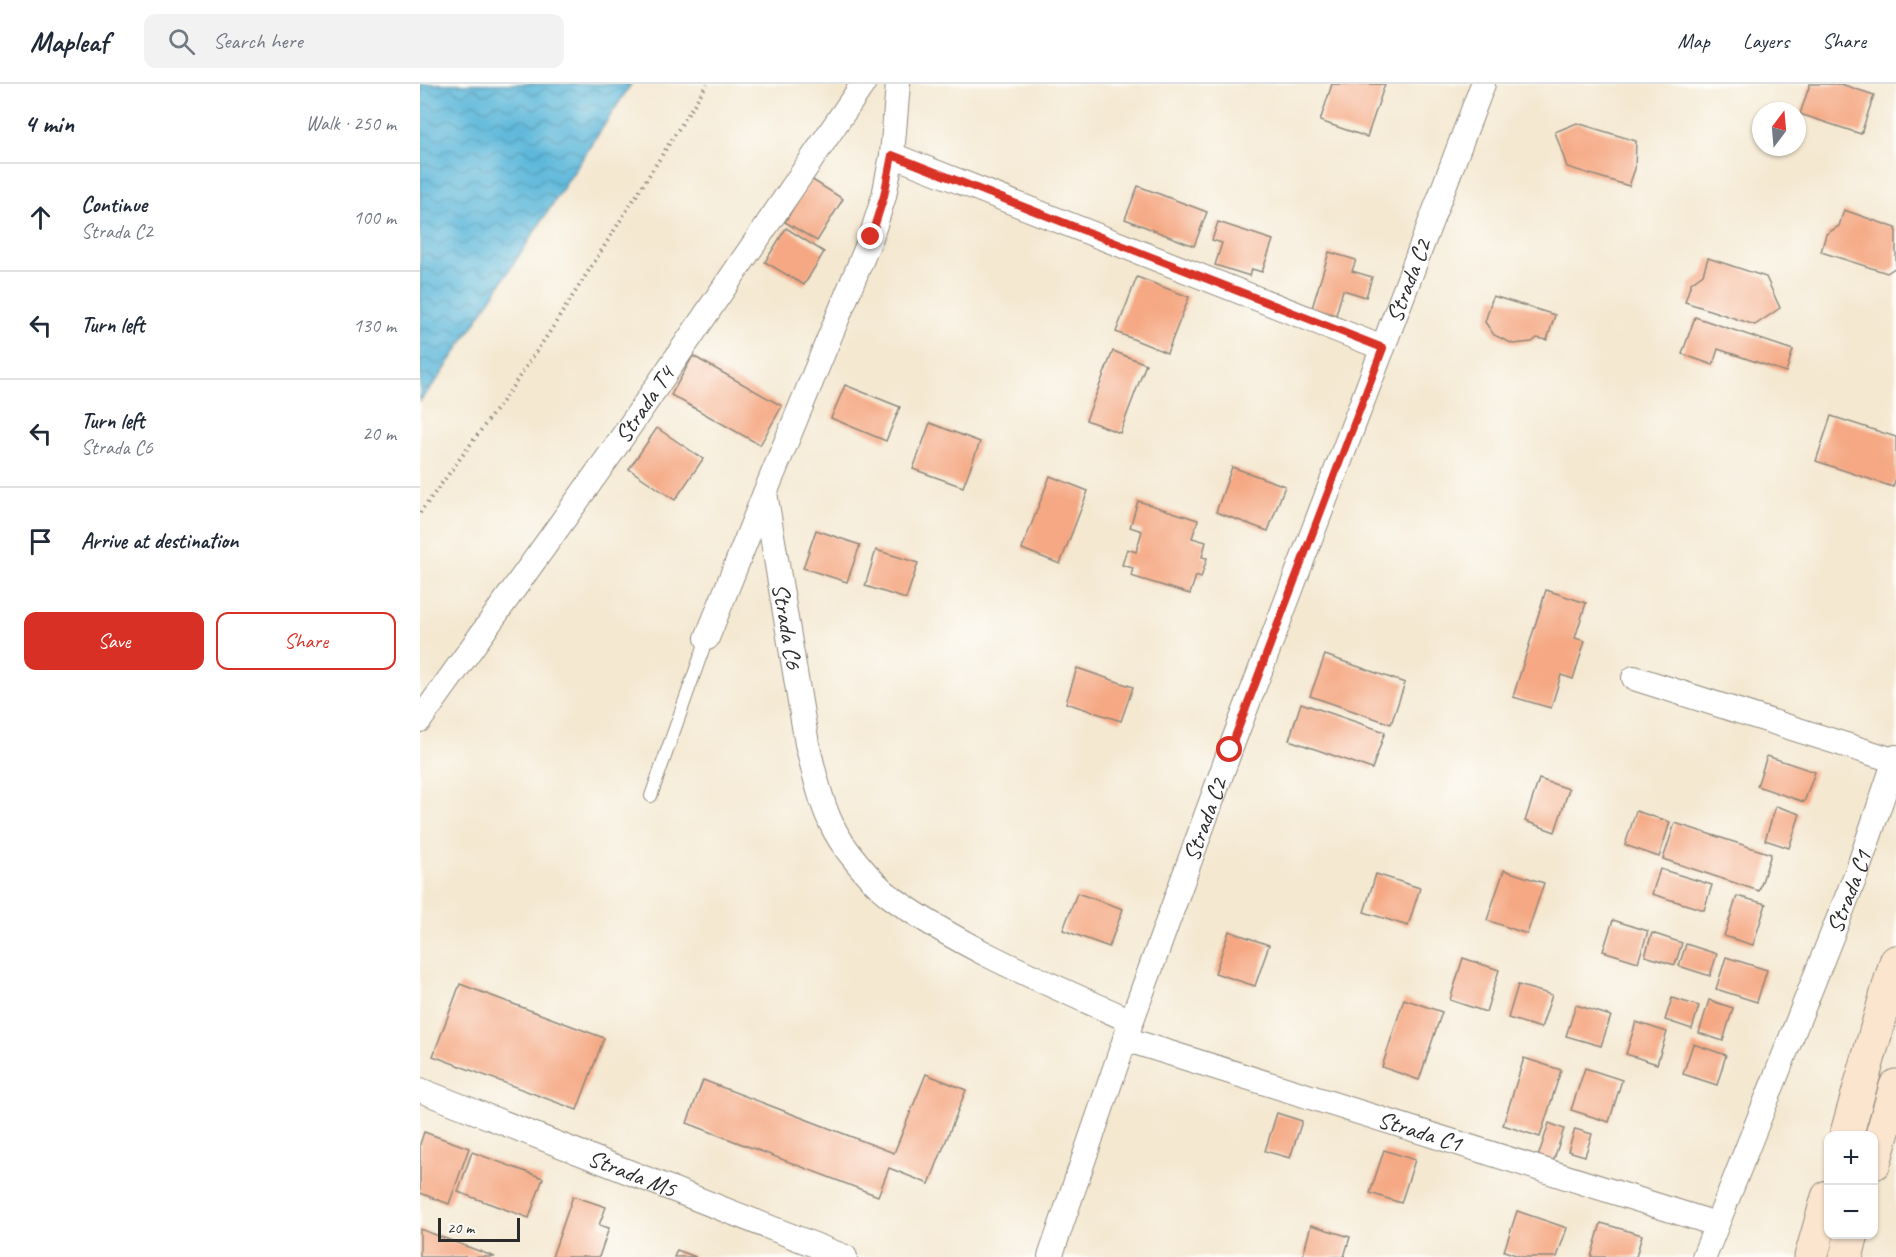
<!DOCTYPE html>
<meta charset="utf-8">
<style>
body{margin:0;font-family:Caveat,sans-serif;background:#f2f2f3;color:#1f2937}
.controls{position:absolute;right:18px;bottom:18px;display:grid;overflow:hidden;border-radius:12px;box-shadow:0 2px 4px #0004}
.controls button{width:54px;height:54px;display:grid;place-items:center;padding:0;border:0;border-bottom:2px solid #e0e1e3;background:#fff;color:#1f2937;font:30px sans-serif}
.compass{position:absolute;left:1332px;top:18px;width:54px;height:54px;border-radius:50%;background:#fff;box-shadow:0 2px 4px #0004;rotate:16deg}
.scale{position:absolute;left:18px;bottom:15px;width:82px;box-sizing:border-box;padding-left:6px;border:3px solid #2b2b2b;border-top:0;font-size:16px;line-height:21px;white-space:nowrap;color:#2b2b2b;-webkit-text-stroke:4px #fdfcf7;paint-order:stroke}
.stop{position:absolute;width:18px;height:18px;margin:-14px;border:4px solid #d93025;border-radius:50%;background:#fff}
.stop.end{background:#d93025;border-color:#fff;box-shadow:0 2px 6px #0008}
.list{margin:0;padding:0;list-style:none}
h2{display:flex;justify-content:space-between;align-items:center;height:78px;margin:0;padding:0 24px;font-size:26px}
h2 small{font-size:20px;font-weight:400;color:#747a83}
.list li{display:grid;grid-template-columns:39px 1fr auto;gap:18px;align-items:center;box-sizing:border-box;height:108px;padding:0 24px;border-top:2px solid #e0e1e3}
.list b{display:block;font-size:22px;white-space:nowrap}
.list p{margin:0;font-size:20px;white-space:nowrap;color:#747a83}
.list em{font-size:20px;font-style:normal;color:#747a83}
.actions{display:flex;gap:12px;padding:18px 24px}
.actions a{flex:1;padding:14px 0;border:2px solid #d93025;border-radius:12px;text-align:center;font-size:21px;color:#d93025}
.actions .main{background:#d93025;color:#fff}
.icon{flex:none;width:33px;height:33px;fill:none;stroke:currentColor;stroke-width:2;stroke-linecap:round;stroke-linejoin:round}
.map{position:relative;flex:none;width:1476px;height:1173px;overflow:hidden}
header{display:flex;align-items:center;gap:36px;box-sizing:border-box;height:84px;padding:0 30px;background:#fff;border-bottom:2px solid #e0e1e3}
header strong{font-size:28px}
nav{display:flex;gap:33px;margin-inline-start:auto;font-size:21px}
.search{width:420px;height:54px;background:#f2f2f3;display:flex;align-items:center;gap:15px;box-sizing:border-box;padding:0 21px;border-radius:12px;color:#747a83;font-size:22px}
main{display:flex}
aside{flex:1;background:#fff}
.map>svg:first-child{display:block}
</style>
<header>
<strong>Mapleaf</strong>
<div class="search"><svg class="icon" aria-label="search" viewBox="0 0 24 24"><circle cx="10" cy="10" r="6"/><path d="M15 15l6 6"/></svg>Search here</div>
<nav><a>Map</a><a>Layers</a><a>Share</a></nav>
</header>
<main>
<aside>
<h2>4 min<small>Walk · 250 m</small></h2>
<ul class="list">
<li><svg class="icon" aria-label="ahead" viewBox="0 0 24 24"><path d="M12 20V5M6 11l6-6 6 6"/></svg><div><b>Continue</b><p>Strada C2</p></div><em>100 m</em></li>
<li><svg class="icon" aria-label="left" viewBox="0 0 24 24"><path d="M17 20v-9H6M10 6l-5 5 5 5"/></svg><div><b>Turn left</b></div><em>130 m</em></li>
<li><svg class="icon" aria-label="left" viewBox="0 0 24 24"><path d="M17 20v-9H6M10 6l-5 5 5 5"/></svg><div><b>Turn left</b><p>Strada C6</p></div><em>20 m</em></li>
<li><svg class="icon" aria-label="arrive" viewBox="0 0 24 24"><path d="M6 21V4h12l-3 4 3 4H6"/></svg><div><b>Arrive at destination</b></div></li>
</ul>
<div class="actions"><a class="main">Save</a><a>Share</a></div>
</aside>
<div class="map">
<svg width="1476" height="1173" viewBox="0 0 1476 1173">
<defs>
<pattern id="water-waves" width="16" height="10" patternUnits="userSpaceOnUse" patternTransform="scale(1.5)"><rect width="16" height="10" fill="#5cb7da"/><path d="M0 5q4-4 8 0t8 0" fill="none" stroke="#4c95b1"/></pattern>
</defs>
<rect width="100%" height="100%" fill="#fdfcf7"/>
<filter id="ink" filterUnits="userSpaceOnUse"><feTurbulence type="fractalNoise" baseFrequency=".0167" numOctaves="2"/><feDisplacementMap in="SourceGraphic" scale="12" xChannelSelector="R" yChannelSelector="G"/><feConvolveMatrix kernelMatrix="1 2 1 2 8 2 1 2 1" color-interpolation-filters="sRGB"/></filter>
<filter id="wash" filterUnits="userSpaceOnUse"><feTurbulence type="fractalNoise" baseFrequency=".008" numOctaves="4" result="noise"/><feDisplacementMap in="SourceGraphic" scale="24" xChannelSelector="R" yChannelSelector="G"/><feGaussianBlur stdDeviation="1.35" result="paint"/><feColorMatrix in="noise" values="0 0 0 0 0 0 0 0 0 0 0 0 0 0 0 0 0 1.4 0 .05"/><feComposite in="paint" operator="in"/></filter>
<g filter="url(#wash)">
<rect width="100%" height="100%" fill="#f4e8d1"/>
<path fill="url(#water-waves)" stroke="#447182" stroke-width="1.5" d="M0,0H211L21,291L0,317Z"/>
<g id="blocks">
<g fill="#f5a883">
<path d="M912,0H965L947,53L900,37Z"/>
<path d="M1390,0H1421L1454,11L1441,50L1380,30Z"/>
<path d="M1157,39L1216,57L1215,85L1209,102L1147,83L1135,48Z"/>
<path d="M391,95L423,115L397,157L365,138Z"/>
<path d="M718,102L787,128L774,162L705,135Z"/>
<path d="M1424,126L1476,144V183L1467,189L1401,168L1406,150L1419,142Z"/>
<path d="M798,138L853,156L842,188L832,185L830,192L795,181L802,159L792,156Z"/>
<path d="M366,144L404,168L384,201L345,178Z"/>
<path d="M909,168L936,176L932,187L952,193L946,213L923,206L916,231L892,224Z"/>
<path d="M1288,174L1346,193L1360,224L1335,241L1265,218L1271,199L1283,190Z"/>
<path d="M717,193L769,213L747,269L696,248Z"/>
<path d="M1073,212L1135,231L1127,256L1117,254L1112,258L1093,260L1074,251L1065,238Z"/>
<path d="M1275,233L1373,266L1366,288L1298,265L1293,281L1262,270Z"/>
<path d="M693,267L726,280L700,349L666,336Z"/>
<path d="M273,272L362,322L340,361L251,311Z"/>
<path d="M425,301L480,323L466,357L411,334Z"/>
<path d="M1411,332L1476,353V394L1473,403L1396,377Z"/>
<path d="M510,339L560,358L543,403L493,385Z"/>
<path d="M237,344L283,375L255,416L209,385Z"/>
<path d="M812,383L865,402L848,447L796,428Z"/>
<path d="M630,392L668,407L640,480L602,465Z"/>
<path d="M718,417L778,436L772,454L786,458L782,473L787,474L781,494L776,492L770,510L711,492L713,484L702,481L707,465L716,468L722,447L710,443Z"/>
<path d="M396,446L440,461L427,498L383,484Z"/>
<path d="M456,466L498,479L486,515L445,502Z"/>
<path d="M1126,506L1166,519L1155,554L1165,557L1153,595L1141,591L1131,624L1093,613Z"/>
<path d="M905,571L985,599L971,640L890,612Z"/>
<path d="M657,584L713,603L701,637L646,619Z"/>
<path d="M881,619L965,648L952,685L869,656Z"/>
<path d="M1347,672L1395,688L1384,718L1337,702Z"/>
<path d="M1119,695L1149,705L1135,748L1105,737Z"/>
<path d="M1356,722L1380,730L1369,764L1345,756Z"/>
<path d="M1216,727L1250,738L1239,773L1205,761Z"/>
<path d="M1255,739L1351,770L1339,807L1243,775Z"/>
<path d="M1240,785L1292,801L1284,826L1232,810Z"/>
<path d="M1084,786L1124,799L1107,850L1067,836Z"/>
<path d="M956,790L1000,804L988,842L944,828Z"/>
<path d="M657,809L703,825L689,863L643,846Z"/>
<path d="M1317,812L1346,820L1333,861L1304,852Z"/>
<path d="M1193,836L1228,847L1218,878L1183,867Z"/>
<path d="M809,847L849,861L835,902L795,889Z"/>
<path d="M1232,849L1262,859L1255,881L1225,872Z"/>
<path d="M1266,860L1297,870L1290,892L1259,882Z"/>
<path d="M1306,873L1347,886L1337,918L1296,905Z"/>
<path d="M1043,874L1079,886L1066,928L1030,916Z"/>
<path d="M40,900L184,954L157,1026L13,972Z"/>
<path d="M1098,901L1132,911L1121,944L1088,934Z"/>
<path d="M1252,914L1279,922L1272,945L1245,936Z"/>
<path d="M984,915L1022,928L999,996L962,983Z"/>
<path d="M1289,916L1313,924L1303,957L1279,949Z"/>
<path d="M1156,921L1191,932L1181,962L1146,952Z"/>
<path d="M1216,938L1247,948L1237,980L1206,970Z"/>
<path d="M1273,960L1306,971L1297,1001L1263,990Z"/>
<path d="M1104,974L1141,986L1120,1053L1083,1041Z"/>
<path d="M1165,984L1202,996L1189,1038L1151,1026Z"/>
<path d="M506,990L546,1006L509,1100L469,1084L458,1112L267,1039L283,996L474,1069Z"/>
<path d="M857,1029L882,1037L870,1074L845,1067Z"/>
<path d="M1129,1039L1144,1045L1132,1081L1117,1076Z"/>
<path d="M1155,1045L1172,1050L1165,1072L1148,1067Z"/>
<path d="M4,1048L49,1064L29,1120L0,1109V1060Z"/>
<path d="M964,1066L995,1076L981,1119L950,1109Z"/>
<path d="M52,1068L123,1094L109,1134L38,1108Z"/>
<path d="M153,1112L186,1123L179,1141L189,1144L179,1173H132Z"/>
<path d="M1097,1127L1147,1144L1137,1173H1102L1084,1167Z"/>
<path d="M1181,1139L1222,1151L1216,1173H1171Z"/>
<path d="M891,1141L930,1153L924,1173H890L883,1171Z"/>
<path d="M0,1145L75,1173H0Z"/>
<path d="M257,1166L276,1173H254Z"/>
</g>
</g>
</g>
<g filter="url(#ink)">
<use href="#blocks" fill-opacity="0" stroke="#908a7e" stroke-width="1.5"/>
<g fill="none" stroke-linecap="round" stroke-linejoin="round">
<g stroke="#908a7e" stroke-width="14">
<path id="lane" d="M231,712L287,554"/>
</g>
<g stroke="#908a7e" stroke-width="26">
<g id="street">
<path d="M472,71L963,264"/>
<path id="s1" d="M345,409L387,660C394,686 399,714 411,739C421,762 451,798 471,813C544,866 630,900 711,937"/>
<path d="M287,554L345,409L451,153L464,112L472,71L478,0"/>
<path d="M1214,594L1476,677"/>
<path id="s2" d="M0,636L192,368L443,0"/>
<path id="s3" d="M705,955L1296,1140"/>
<path id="s4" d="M0,1006L425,1173"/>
<path id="s5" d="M630,1173L705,955L810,666L1063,0"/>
<path id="s6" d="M1284,1173L1437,788L1476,673"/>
</g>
</g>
<g stroke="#908a7e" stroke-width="35">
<g id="secondary">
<path d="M1426,1052L1476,878"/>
<path d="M1454,1079L1476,1002"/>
<path d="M1391,1173L1408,1113"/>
<path d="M1426,1173L1432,1150"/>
</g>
</g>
<path stroke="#908a7e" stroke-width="4" stroke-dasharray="1.5 4.5" stroke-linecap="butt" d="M0,429L89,308L133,243L287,0"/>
<use href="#lane" stroke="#fff" stroke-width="12"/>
<use href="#street" stroke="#fff" stroke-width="24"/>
<use href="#secondary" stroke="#fbe5cf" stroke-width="33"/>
</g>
</g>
<g fill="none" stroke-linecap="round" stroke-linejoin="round" filter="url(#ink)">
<path stroke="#d93025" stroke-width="8" d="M451,153L464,112L472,71L963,264L810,666"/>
</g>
<g text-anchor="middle" stroke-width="6" stroke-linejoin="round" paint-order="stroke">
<g font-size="24" fill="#2b2b2b" stroke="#fdfcf7">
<text dy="8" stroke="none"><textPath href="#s5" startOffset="1040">Strada C2</textPath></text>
<text dy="8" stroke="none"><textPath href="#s2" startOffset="387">Strada T4</textPath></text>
<text dy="8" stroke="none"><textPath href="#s1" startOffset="135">Strada C6</textPath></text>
<text dy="8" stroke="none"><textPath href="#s5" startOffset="464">Strada C2</textPath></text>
<text dy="8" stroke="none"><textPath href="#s6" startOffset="393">Strada C1</textPath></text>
<text dy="8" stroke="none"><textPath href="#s3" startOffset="309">Strada C1</textPath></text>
<text dy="8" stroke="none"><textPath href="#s4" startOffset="228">Strada M5</textPath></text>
</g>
</g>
</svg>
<div class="controls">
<button>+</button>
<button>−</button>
</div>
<svg class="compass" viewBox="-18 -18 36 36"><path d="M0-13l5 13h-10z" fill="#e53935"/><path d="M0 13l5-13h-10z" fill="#747a83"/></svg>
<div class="scale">20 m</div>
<div class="stop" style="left:810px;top:666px"></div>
<div class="stop end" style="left:451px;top:153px"></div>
</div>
</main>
